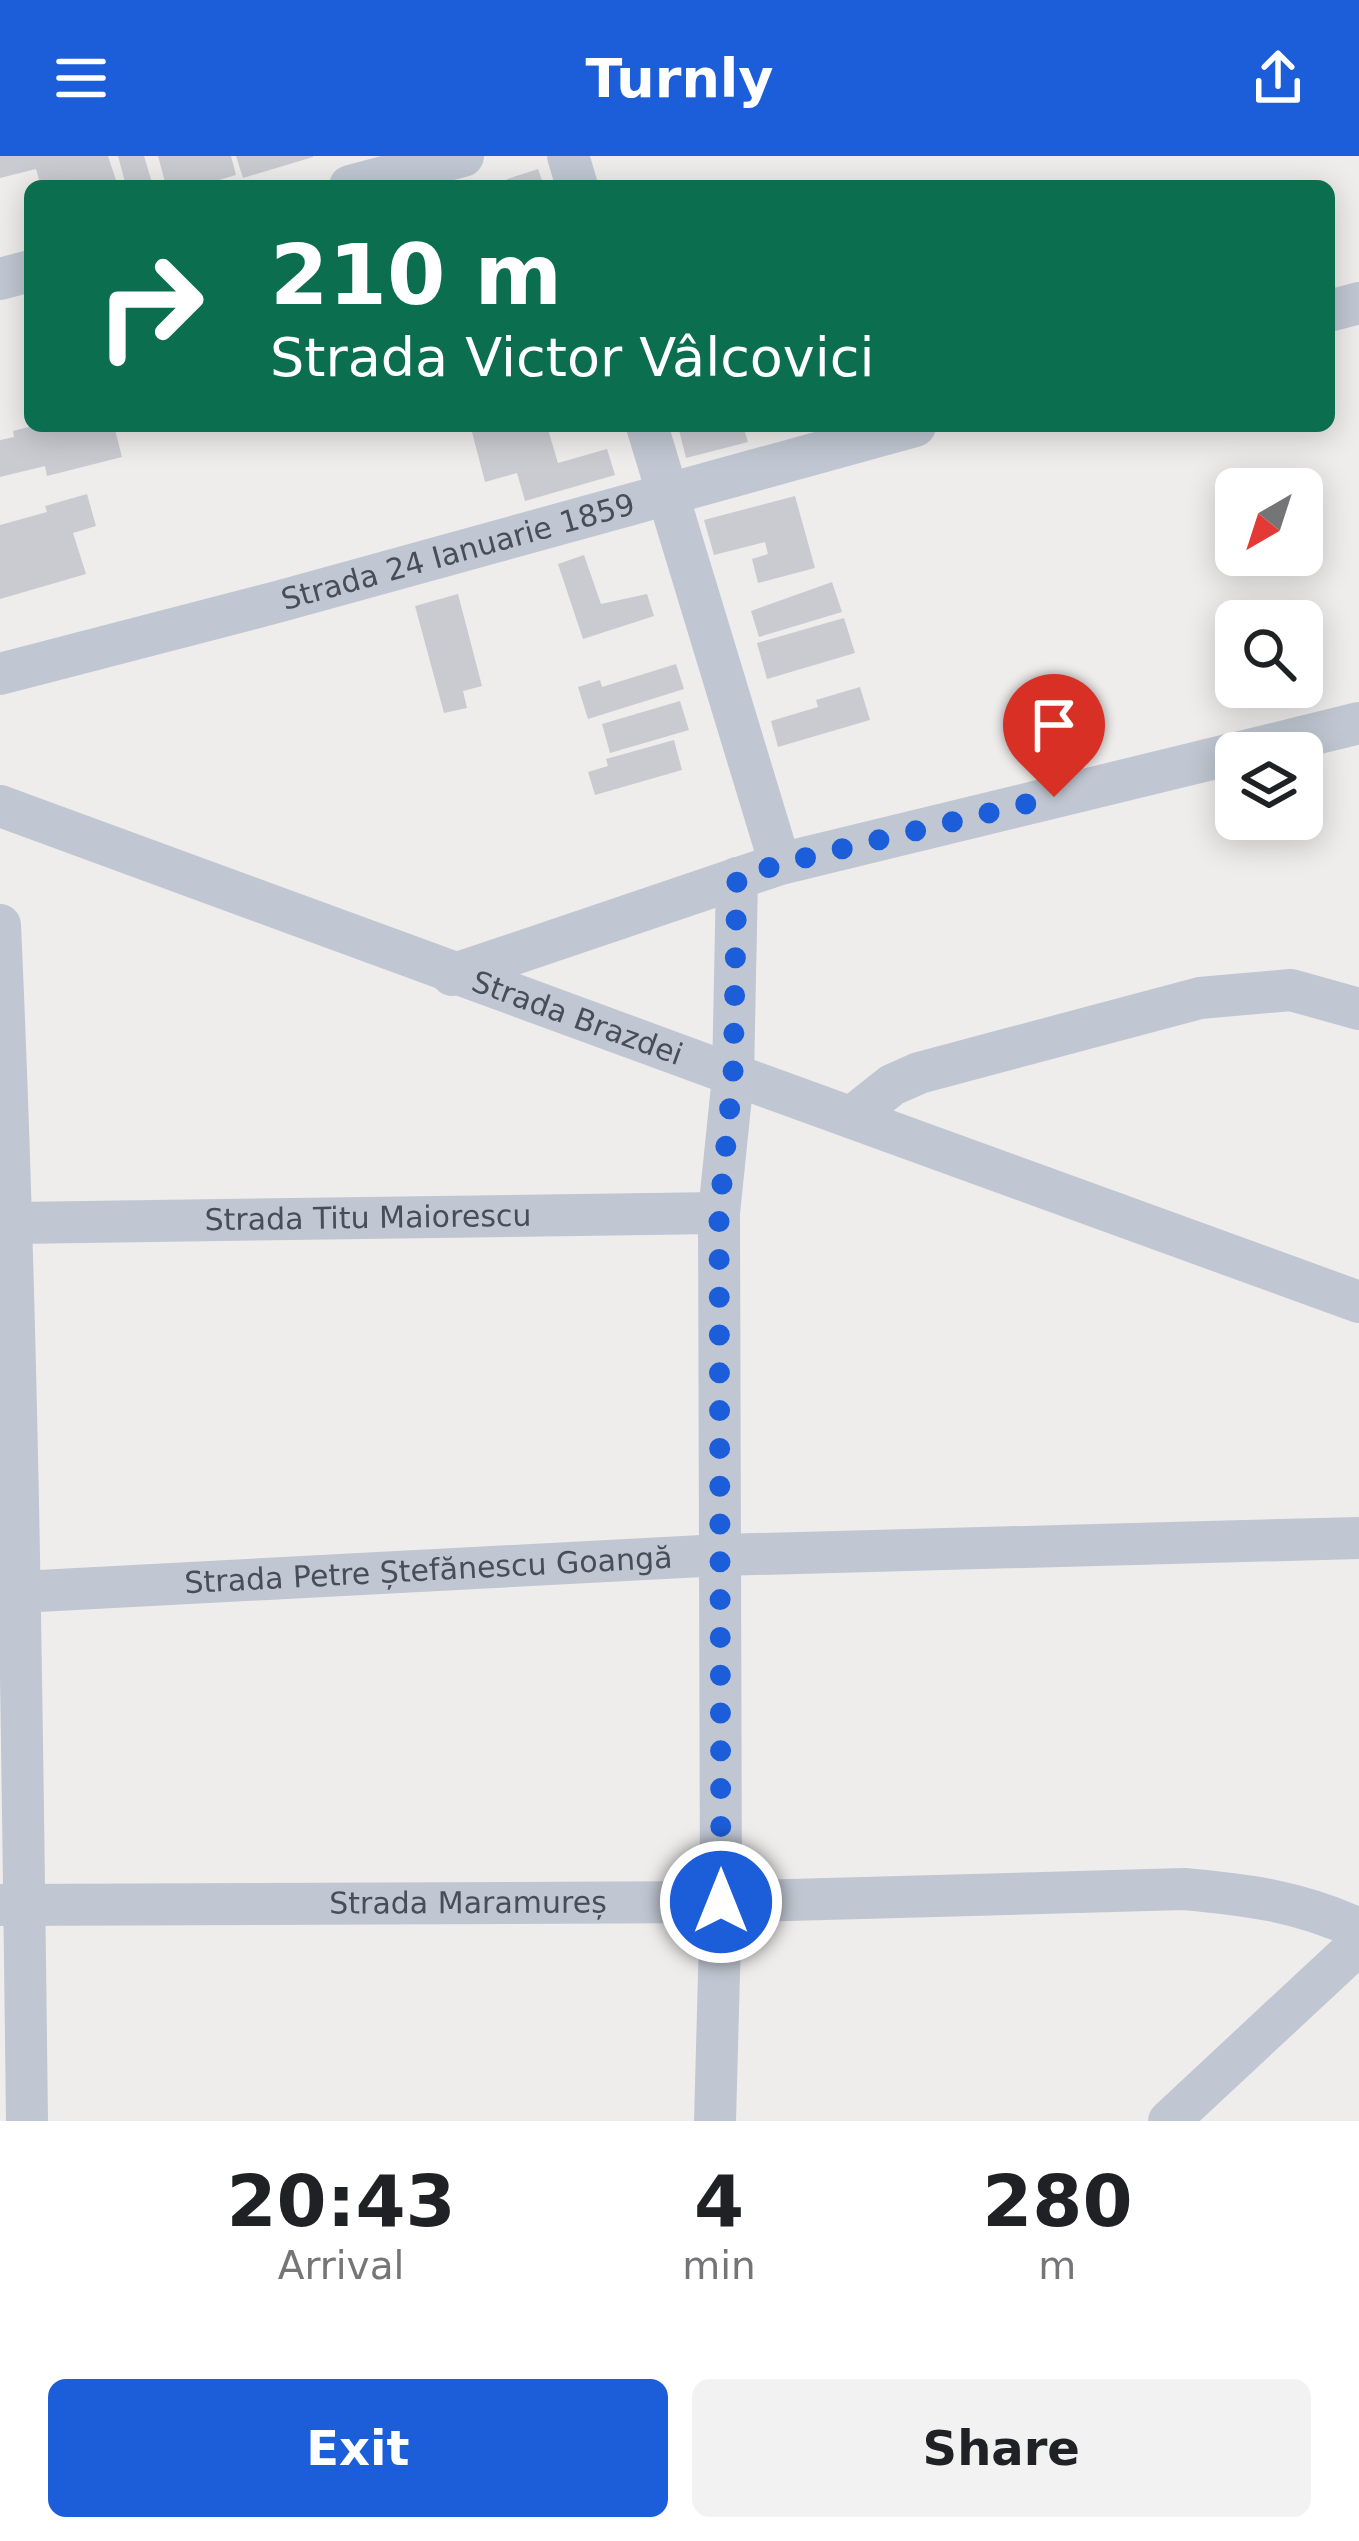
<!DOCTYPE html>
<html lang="en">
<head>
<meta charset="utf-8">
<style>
  :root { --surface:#fff; --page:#f2f2f2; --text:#202124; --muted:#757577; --accent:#1c5dd9 }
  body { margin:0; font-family:"DejaVu Sans",sans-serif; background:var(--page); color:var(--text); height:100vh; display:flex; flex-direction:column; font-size:45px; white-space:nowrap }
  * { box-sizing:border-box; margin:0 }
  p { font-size:39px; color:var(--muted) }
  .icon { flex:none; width:66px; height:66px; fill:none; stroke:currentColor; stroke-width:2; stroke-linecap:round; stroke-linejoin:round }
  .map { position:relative; height:1965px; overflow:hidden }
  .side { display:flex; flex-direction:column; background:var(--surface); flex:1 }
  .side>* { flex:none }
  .banner { position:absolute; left:24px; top:24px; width:1311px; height:252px; border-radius:18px; box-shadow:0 6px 30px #0003; background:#0b6e4f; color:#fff; overflow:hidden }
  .needle { width:78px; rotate:219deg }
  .fabs { position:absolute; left:1215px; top:312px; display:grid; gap:24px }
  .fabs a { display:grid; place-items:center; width:108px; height:108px; border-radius:18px; background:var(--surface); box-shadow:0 6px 30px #0003; font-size:60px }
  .pin { position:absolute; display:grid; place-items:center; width:102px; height:102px; color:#fff; margin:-123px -51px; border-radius:50% 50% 50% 0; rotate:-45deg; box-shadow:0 0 12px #0007 }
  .pin .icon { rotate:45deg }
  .me { position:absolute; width:132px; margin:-66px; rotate:0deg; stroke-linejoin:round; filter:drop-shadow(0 0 9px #0008) }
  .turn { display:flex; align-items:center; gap:42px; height:252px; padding:0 48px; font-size:54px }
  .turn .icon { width:156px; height:156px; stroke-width:2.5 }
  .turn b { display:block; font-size:84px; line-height:102px }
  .eta { display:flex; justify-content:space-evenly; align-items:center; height:204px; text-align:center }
  .eta b { font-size:72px; font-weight:800; line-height:84px }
  .button { display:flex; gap:24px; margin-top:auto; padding:24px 48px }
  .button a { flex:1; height:138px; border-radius:18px; background:var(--accent); color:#fff; font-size:48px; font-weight:800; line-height:138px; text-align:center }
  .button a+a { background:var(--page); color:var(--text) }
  header { display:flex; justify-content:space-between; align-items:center; height:156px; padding:0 48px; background:var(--accent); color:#fff; font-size:54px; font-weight:800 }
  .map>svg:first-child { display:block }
  .building { fill:#c9cbd1 }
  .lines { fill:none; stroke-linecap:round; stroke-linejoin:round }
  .minor { stroke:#c0c7d2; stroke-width:42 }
  .route { stroke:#1c5dd9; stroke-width:21; stroke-dasharray:0 37.8 }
  .labels { text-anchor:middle; stroke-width:9; stroke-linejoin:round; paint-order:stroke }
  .street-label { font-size:30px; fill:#454e59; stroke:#fff }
</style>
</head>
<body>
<header><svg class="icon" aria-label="menu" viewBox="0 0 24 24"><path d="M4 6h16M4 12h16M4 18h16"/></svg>Turnly<svg class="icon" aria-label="share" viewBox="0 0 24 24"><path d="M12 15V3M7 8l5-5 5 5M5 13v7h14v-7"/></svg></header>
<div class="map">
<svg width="1359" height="1965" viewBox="0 0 1359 1965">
  <rect width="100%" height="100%" fill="#efecec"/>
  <!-- building -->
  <path class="building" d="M 0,0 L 108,0 L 118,30 L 80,30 L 78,25 L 71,30 L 41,30 L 36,13 L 0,22 Z
    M 118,0 L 144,0 L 153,30 L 126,30 Z
    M 158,0 L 231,0 L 236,19 L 199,30 L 166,30 Z
    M 236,0 L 313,0 L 313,1 L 243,22 Z
    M 538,13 L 544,30 L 509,30 L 507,23 Z
    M 32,270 L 63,270 L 64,274 L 114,270 L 122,301 L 47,320 L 45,310 L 0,321 L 0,284 L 14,281 L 13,275 Z
    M 494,270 L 547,270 L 558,307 L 607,293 L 615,319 L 525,345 L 517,317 L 485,326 L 472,276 Z
    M 678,270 L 743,270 L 748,286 L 686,302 Z
    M 87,338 L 96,370 L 73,377 L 86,418 L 0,443 L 0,369 L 47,356 L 45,350 Z
    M 795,340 L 815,412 L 758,427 L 752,403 L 768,398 L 765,386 L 714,399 L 704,364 Z
    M 584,399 L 601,448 L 647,438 L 654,460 L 583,483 L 558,408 Z
    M 832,426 L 842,456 L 759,481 L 751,455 Z
    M 458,438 L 482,530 L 463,535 L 467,552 L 444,557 L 415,450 Z
    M 844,462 L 855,497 L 767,523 L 757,487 Z
    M 676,508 L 684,533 L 588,563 L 578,531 L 600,524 L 602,531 Z
    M 860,531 L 870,564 L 778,591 L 771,565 L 818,551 L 816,544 Z
    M 680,545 L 689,574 L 610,597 L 602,568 Z
    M 674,584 L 682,614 L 595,639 L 588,616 L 608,610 L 606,603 Z"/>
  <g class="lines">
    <!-- minor -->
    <g class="minor">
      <path d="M 568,0 L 577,30"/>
      <path d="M 350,30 L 463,0"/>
      <path d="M 0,123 L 30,115"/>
      <path d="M 1329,155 L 1359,147"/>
      <path d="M 647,270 L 780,708"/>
      <path id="s1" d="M 0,518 L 277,446 L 915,270"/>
      <path d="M 1237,597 L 1359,567"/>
      <path id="s2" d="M 0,650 C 452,819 906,980 1359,1146"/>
      <path d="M 0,769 C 18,1167 22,1566 27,1965"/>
      <path d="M 452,819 L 780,708 L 1236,597"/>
      <path d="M 853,960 L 892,929 L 919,917 L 1200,842 L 1291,834 L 1359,853"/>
      <path id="s3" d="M 14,1067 L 719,1057"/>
      <path id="s4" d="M 0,1437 L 721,1399 L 1359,1382"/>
      <path id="s5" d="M 0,1749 L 721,1746 L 1184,1733 C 1249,1739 1299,1745 1359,1773"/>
      <path d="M 715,1965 L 721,1746 L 719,1057 L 733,921 L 737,722"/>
      <path d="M 1169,1965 L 1359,1788"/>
    </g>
  </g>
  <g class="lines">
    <!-- route -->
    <path class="route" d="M 721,1746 L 719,1057 L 733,920 L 737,722 L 780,708 L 1054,641"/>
  </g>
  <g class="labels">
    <!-- street labels -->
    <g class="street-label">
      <text dy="10" stroke="none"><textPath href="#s1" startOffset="474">Strada 24 Ianuarie 1859</textPath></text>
      <text dy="10" stroke="none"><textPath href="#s2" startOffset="615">Strada Brazdei</textPath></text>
      <text dy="10" stroke="none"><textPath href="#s3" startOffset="354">Strada Titu Maiorescu</textPath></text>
      <text dy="10" stroke="none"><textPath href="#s4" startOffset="429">Strada Petre Ștefănescu Goangă</textPath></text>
      <text dy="10" stroke="none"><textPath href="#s5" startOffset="468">Strada Maramureș</textPath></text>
    </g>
  </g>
</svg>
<div class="fabs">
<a><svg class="needle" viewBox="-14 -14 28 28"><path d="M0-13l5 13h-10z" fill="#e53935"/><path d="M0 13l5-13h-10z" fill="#757577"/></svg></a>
<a><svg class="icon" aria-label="search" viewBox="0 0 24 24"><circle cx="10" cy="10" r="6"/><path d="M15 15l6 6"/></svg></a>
<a><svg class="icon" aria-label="layers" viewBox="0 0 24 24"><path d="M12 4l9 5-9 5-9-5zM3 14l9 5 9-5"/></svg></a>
</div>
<div class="pin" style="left:1054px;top:641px;background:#d93025"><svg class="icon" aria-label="arrive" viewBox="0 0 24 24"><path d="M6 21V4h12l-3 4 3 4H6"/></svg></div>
<svg class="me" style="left:721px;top:1746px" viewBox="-20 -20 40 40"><circle r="17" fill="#1c5dd9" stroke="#fff" stroke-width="3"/><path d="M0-11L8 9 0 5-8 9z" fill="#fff"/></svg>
<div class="banner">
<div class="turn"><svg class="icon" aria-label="right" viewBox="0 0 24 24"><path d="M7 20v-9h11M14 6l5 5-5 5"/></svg><div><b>210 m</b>Strada Victor Vâlcovici</div></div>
</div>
</div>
<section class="side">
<div class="eta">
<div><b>20:43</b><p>Arrival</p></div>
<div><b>4</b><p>min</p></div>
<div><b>280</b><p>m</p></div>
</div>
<div class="button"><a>Exit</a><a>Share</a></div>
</section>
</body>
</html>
